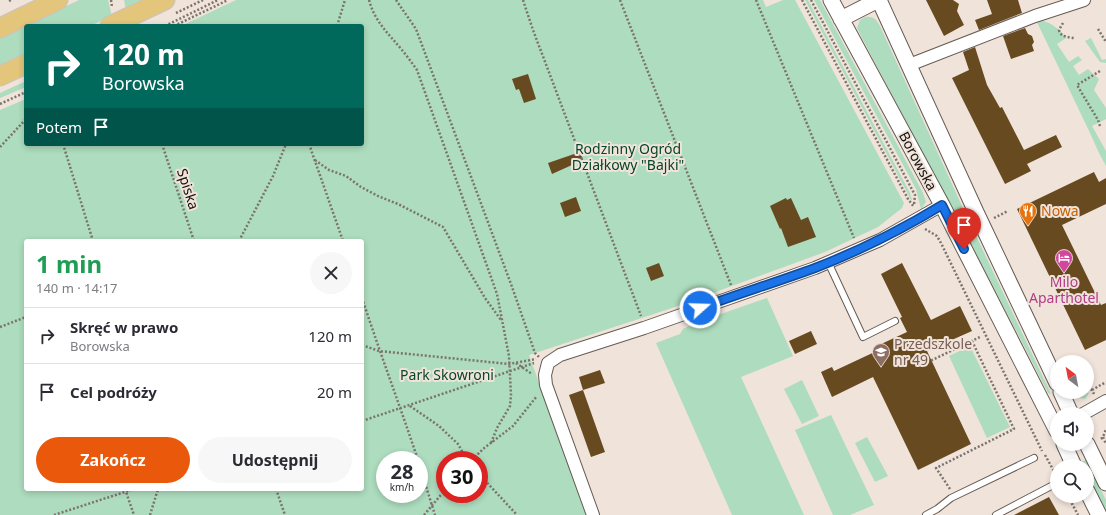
<!DOCTYPE html>
<html lang="pl">
<head>
<meta charset="utf-8">
<style>
  :root { --surface:#fff; --page:#f7f7f7; --text:#2b2b33; --muted:#7c7c81; --line:#e1e1e2; --accent:#ea580c }
  body { margin:0; font-family:"Noto Sans",sans-serif; background:var(--page); color:var(--text); height:100vh; display:flex; flex-direction:column; font-size:15px; white-space:nowrap }
  * { box-sizing:border-box; margin:0 }
  p { font-size:13px; color:var(--muted) }
  .icon { flex:none; width:22px; height:22px; fill:none; stroke:currentColor; stroke-width:2; stroke-linecap:round; stroke-linejoin:round }
  .map { position:relative; flex:1; overflow:hidden }
  .sheet { position:absolute; left:24px; top:239px; width:340px; height:252px; display:flex; flex-direction:column; background:var(--surface); border-radius:4px; box-shadow:0 2px 6px #0003 }
  .sheet>* { flex:none }
  .hud { position:absolute; left:24px; top:24px; width:340px; height:122px; border-radius:4px; box-shadow:0 2px 6px #0003; background:#00695c; color:#fff; overflow:hidden }
  .needle { width:26px; rotate:328deg }
  .fabs { position:absolute; left:1050px; top:355px; display:grid; gap:8px }
  .fabs a { display:grid; place-items:center; width:44px; height:44px; border-radius:50%; background:var(--surface); box-shadow:0 2px 6px #0003; font-size:20px }
  .speed { position:absolute; left:376px; top:451px; display:flex; gap:8px; font-size:20px; font-weight:700; text-align:center }
  .speed>* { display:grid; place-content:center; width:52px; height:52px; border-radius:50%; background:var(--surface); box-shadow:0 2px 6px #0003; line-height:1 }
  .speed small { font-size:10px; font-weight:400 }
  .speed .limit { border:6px solid #d22; background:#fff; color:#111 }
  .pin { position:absolute; display:grid; place-items:center; width:34px; height:34px; color:#fff; margin:-41px -17px; border-radius:50% 50% 50% 0; rotate:-45deg; box-shadow:0 0 4px #0007 }
  .pin .icon { rotate:45deg }
  .me { position:absolute; width:44px; margin:-22px; rotate:70deg; stroke-linejoin:round; filter:drop-shadow(0 0 3px #0008) }
  .turn { display:flex; align-items:center; gap:14px; height:84px; padding:0 12px; font-size:18px }
  .turn .icon { width:52px; height:52px; stroke-width:2.5 }
  .turn b { display:block; font-size:28px; line-height:34px }
  .then { display:flex; align-items:center; height:38px; padding:0 12px; background:#0003; gap:8px; font-size:15px }
  .round { display:grid; place-items:center; flex:none; width:42px; height:42px; border-radius:21px; background:var(--page) }
  .overview { display:flex; align-items:center; justify-content:space-between; height:68px; padding:0 12px }
  h1 { font-size:24px; font-weight:700; line-height:30px; color:#1e9e55 }
  .action { display:flex; gap:8px; margin-top:auto; padding:8px 12px }
  .action a { flex:1; height:46px; border-radius:24px; background:var(--accent); color:#fff; font-size:16px; font-weight:700; line-height:46px; text-align:center }
  .action a+a { background:var(--page); color:var(--text) }
  ul { padding:0; list-style:none }
  li { display:flex; align-items:center; gap:12px; height:56px; padding:0 12px; border-top:1px solid var(--line) }
  li div { flex:1 }
  li b { display:block; font-size:15px }
  li em { font-style:normal }
  .map>svg:first-child { display:block }
  .green { fill:#addcbe; fill-rule:evenodd }
  .building { fill:#674a20 }
  .lines { fill:none; stroke-linecap:round; stroke-linejoin:round }
  .service-casing { stroke:#665b54; stroke-width:8 }
  .minor-casing { stroke:#665b54; stroke-width:14 }
  .tertiary-casing { stroke:#665b54; stroke-width:17 }
  .primary-casing { stroke:#c6c5c5; stroke-width:21 }
  .path { stroke:#7b736d; stroke-width:2.5; stroke-dasharray:2 2; stroke-linecap:butt }
  .service { stroke:#fff; stroke-width:6 }
  .minor { stroke:#fff; stroke-width:12 }
  .tertiary { stroke:#fff; stroke-width:15 }
  .primary { stroke:#e3c57b; stroke-width:19 }
  .route-casing { stroke:#114b97; stroke-width:10 }
  .route { stroke:#1a73e8; stroke-width:7 }
  .labels { text-anchor:middle; stroke-width:4; stroke-linejoin:round; paint-order:stroke }
  .park-label { font-size:14px; fill:#054629; stroke:#f0e3da }
  .street-label { font-size:14px; fill:#130f0c; stroke:#f0e3da }
  .food-label { font-size:14px; fill:#c56008; stroke:#f0e3da; text-anchor:start }
  .hotel-label { font-size:14px; fill:#b23c85; stroke:#f0e3da }
  .education-label { font-size:14px; fill:#785e54; stroke:#f0e3da; text-anchor:start }
</style>
</head>
<body>
<div class="map">
<svg width="1106" height="515" viewBox="0 0 1106 515">
  <rect width="100%" height="100%" fill="#f0e3da"/>
  <!-- green -->
  <path class="green" d="M 79,0 L 108,0 L 112,16 L 90,26 L 26,26 L 26,56 L 0,68 L 0,38 Z
    M 124,0 L 146,0 L 126,9 Z
    M 236,0 L 763,0 L 766,7 L 783,0 L 795,0 L 904,203 L 902,208 L 878,227 L 825,252 L 669,309 L 529,355 L 587,515 L 0,515 L 0,110 L 26,99 L 26,144 L 362,144 L 362,26 L 181,26 ZM 26,241 L 362,241 L 362,489 L 26,489 ZM 385,460 L 419,460 L 419,494 L 385,494 ZM 445,460 L 479,460 L 479,494 L 445,494 Z
    M 805,0 L 808,0 L 820,23 L 910,193 L 912,200 L 911,200 Z
    M 814,0 L 820,0 L 923,193 L 926,202 L 921,209 L 916,189 Z
    M 865,17 C 873,16 876,19 880,26 L 962,206 L 1051,394 L 1048,393 L 1008,315 L 862,38 L 857,28 L 860,20 Z
    M 1036,20 C 1048,20 1059,28 1066,38 L 1057,44 L 1069,62 L 1078,56 L 1082,60 L 1073,66 L 1079,75 L 1088,69 L 1099,79 L 1094,90 L 1106,108 L 1106,119 L 1092,126 L 1106,151 L 1106,166 L 1099,153 L 1090,133 Z
    M 1091,38 L 1102,60 L 1106,59 L 1106,63 L 1100,62 L 1085,41 Z
    M 26,81 L 26,87 L 0,98 L 0,93 Z
    M 767,298 L 793,356 L 741,377 L 804,515 L 732,515 L 656,343 L 680,334 L 683,329 L 695,323 Z
    M 970,346 L 1010,427 L 987,438 L 949,356 Z
    M 802,380 L 819,416 L 802,424 L 784,389 Z
    M 1072,392 L 1087,392 L 1089,393 L 1085,399 L 1081,398 Z
    M 831,415 L 874,505 L 850,515 L 833,515 L 795,430 Z
    M 867,437 L 888,476 L 875,482 L 855,443 Z
    M 1086,460 L 1106,500 L 1106,512 L 1087,474 L 1087,466 L 1083,466 L 1081,462 Z"/>
  <!-- building -->
  <path class="building" d="M 926,0 L 953,0 L 959,4 L 957,11 L 964,25 L 944,36 Z
    M 987,0 L 1018,0 L 1022,13 L 979,30 L 975,20 L 992,14 Z
    M 1025,28 L 1028,34 L 1032,36 L 1034,42 L 1032,45 L 1034,51 L 1011,59 L 1003,36 Z
    M 975,47 L 987,85 L 1000,108 L 1002,107 L 1024,150 L 1056,135 L 1062,147 L 1027,164 L 1031,171 L 1005,184 L 952,78 L 969,70 L 963,52 Z
    M 528,74 L 536,99 L 524,103 L 519,89 L 516,90 L 512,79 Z
    M 580,152 L 583,160 L 552,174 L 548,163 Z
    M 1094,172 L 1099,182 L 1106,178 L 1106,204 L 1062,225 L 1101,305 L 1106,303 L 1106,340 L 1085,350 L 1017,209 Z
    M 576,197 L 581,211 L 565,217 L 560,203 Z
    M 786,198 L 787,200 L 791,198 L 801,220 L 808,217 L 816,237 L 788,247 L 781,228 L 780,229 L 770,206 Z
    M 659,263 L 664,276 L 651,281 L 646,268 Z
    M 902,263 L 931,320 L 960,306 L 972,331 L 927,351 L 971,444 L 918,470 L 873,377 L 832,397 L 821,372 L 832,367 L 834,371 L 881,349 L 879,345 L 907,332 L 900,318 L 902,317 L 881,274 Z
    M 811,331 L 817,344 L 795,354 L 789,341 Z
    M 600,370 L 605,383 L 583,390 L 579,377 Z
    M 583,390 L 605,452 L 591,457 L 569,395 Z
    M 1049,497 L 1059,515 L 1014,515 Z"/>
  <g class="lines">
    <!-- service casing -->
    <g class="service-casing">
      <path id="service" d="M 828,262 L 863,337 L 895,321
        M 926,515 L 937,509 L 951,498 L 1034,458
        M 996,515 L 1057,483"/>
    </g>
    <!-- minor casing -->
    <g class="minor-casing">
      <path id="minor" d="M 909,65 L 1035,16 L 1084,0
        M 1083,414 L 1106,401
        M 593,515 L 546,385 L 545,375 L 548,363 L 560,355 L 644,328 L 815,268 L 880,240 L 942,205"/>
    </g>
    <!-- tertiary casing -->
    <g class="tertiary-casing">
      <path id="tertiary" d="M 831,0 L 942,205 L 1057,431
        M 879,0 L 976,212 L 1057,383
        M 841,19 L 878,0
        M 1061,392 L 1071,414
        M 1064,444 L 1074,466
        M 1087,444 L 1106,483
        M 1087,491 L 1099,515"/>
    </g>
    <!-- primary casing -->
    <g class="primary-casing">
      <path id="primary" d="M 110,26 L 165,0
        M 0,28 L 58,0
        M 0,76 L 26,64"/>
    </g>
    <!-- path -->
    <path class="path" d="M 111,0 L 112,7
      M 369,0 C 375,22 388,33 402,50 C 407,56 412,63 417,70 L 497,294 L 509,356 L 511,395 L 510,406 L 497,428 L 491,443
      M 396,0 L 416,29 L 511,284 L 535,353 L 539,357
      M 523,0 L 533,30 L 641,316
      M 620,0 L 731,285
      M 756,0 L 854,238
      M 802,0 L 908,199 L 914,207
      M 811,0 L 915,195 L 914,205
      M 9,1 L 11,0
      M 176,13 L 203,0
      M 1063,23 L 1059,30 C 1060,37 1068,37 1074,38
      M 165,26 L 218,0
      M 174,26 L 228,0
      M 337,26 L 345,0
      M 1098,29 L 1106,42
      M 0,104 L 26,92
      M 1100,126 L 1098,120 L 1077,85 L 1100,71
      M 63,144 L 93,241
      M 162,144 L 194,241
      M 309,144 L 343,241
      M 0,147 L 26,119
      M 315,160 L 329,170 L 346,176 L 361,187 L 378,196 L 398,204 L 443,227 L 485,298 L 501,320
      M 994,218 L 1008,211
      M 925,229 L 937,236 L 941,243 L 1042,451
      M 239,241 L 273,176 L 286,144
      M 362,298 C 380,353 400,406 418,460
      M 0,327 L 26,317
      M 362,345 L 379,351 L 509,364 L 536,359
      M 920,359 L 928,362 L 980,337
      M 516,363 L 532,374
      M 1087,388 L 1092,390 L 1094,394
      M 1092,390 L 1106,382
      M 410,406 L 439,426 L 458,444 L 467,460
      M 362,421 L 534,363
      M 1103,437 L 1106,444
      M 1101,439 L 1103,437 L 1106,429
      M 1045,455 L 1055,473
      M 472,460 L 483,449 L 513,426 L 537,396
      M 419,464 L 435,515
      M 479,474 L 517,515
      M 125,489 L 134,515
      M 276,489 L 285,515
      M 950,489 L 936,468 L 1014,429 L 972,341
      M 1068,496 L 1078,515
      M 54,515 L 134,489
      M 150,515 L 158,489
      M 424,515 L 445,490"/>
    <!-- service -->
    <use href="#service" class="service"/>
    <!-- minor -->
    <use href="#minor" class="minor"/>
    <!-- tertiary -->
    <use href="#tertiary" class="tertiary"/>
    <!-- primary -->
    <use href="#primary" class="primary"/>
  </g>
  <g class="lines">
    <!-- route casing -->
    <g class="route-casing">
      <path id="route" d="M 700,308 C 738,294 777,282 815,268 C 859,251 901,230 942,205 L 964,249"/>
    </g>
    <!-- route -->
    <use href="#route" class="route"/>
  </g>
  <!-- icons -->
  <defs>
    <g id="restaurant-pin" transform="scale(0.9)"><path d="M0 17L-7.5 6A9.5 9.5 0 1 1 7.5 6Z" fill="#e8710a" stroke="#f0e3da"/><path d="M-5-6h1v4h1v-4h1v4h1v-4h1v5L-1.5 .5V6h-2V.5L-5-1ZM5-6V6H3V1.5H1.5Q1.5-4 5-6Z" fill="#fff"/></g>
    <g id="hotel-pin" transform="scale(0.9)"><path d="M0 17L-7.5 6A9.5 9.5 0 1 1 7.5 6Z" fill="#d1479c" stroke="#f0e3da"/><path d="M-6-4.5h1.5V1H6V5H4.5V3h-9V5H-6ZM-4 0a1.8 1.8 0 1 1 3.6 0ZM.5 0V-2.5h3Q6-2.5 6 0Z" fill="#fff"/></g>
    <g id="school-pin" transform="scale(0.9)"><path d="M0 17L-7.5 6A9.5 9.5 0 1 1 7.5 6Z" fill="#8d6e63" stroke="#f0e3da"/><path d="M0-5L7-2L0 1L-7-2ZM-4 1L0 2.5L4 1V4Q0 6-4 4Z" fill="#fff"/></g>
  </defs>
  <g fill-rule="evenodd">
    <use href="#restaurant-pin" x="1028" y="211"/>
    <use href="#hotel-pin" x="1064" y="258"/>
    <use href="#school-pin" x="881" y="352"/>
  </g>
  <g class="labels">
    <!-- park labels -->
    <g class="park-label">
      <text x="628" y="154">Rodzinny Ogród<tspan x="628" dy="16">Działkowy "Bajki"</tspan></text>
      <text x="447" y="380">Park Skowroni</text>
    </g>
    <!-- street labels -->
    <g class="street-label">
      <text transform="translate(918 161) rotate(62)" y="5">Borowska</text>
      <text transform="translate(188 189) rotate(72)" y="5">Spiska</text>
    </g>
    <!-- food labels -->
    <g class="food-label">
      <text x="1041" y="216">Nowa</text>
    </g>
    <!-- hotel labels -->
    <g class="hotel-label">
      <text x="1064" y="287">Milo<tspan x="1064" dy="16">Aparthotel</tspan></text>
    </g>
    <!-- education labels -->
    <g class="education-label">
      <text x="894" y="349">Przedszkole<tspan x="894" dy="16">nr 49</tspan></text>
    </g>
  </g>
</svg>
<div class="fabs">
<a><svg class="needle" viewBox="-14 -14 28 28"><path d="M0-13l5 13h-10z" fill="#e53935"/><path d="M0 13l5-13h-10z" fill="#7c7c81"/></svg></a>
<a><svg class="icon" aria-label="sound" viewBox="0 0 24 24"><path d="M4 9h4l5-4v14l-5-4H4zM17 9q2 3 0 6"/></svg></a>
<a><svg class="icon" aria-label="search" viewBox="0 0 24 24"><circle cx="10" cy="10" r="6"/><path d="M15 15l6 6"/></svg></a>
</div>
<div class="speed"><div>28<small>km/h</small></div><div class="limit">30</div></div>
<div class="pin" style="left:964px;top:249px;background:#d93025"><svg class="icon" aria-label="arrive" viewBox="0 0 24 24"><path d="M6 21V4h12l-3 4 3 4H6"/></svg></div>
<svg class="me" style="left:700px;top:308px" viewBox="-20 -20 40 40"><circle r="17" fill="#1a73e8" stroke="#fff" stroke-width="3"/><path d="M0-11L8 9 0 5-8 9z" fill="#fff"/></svg>
<div class="hud">
<div class="turn"><svg class="icon" aria-label="right" viewBox="0 0 24 24"><path d="M7 20v-9h11M14 6l5 5-5 5"/></svg><div><b>120 m</b>Borowska</div></div>
<div class="then">Potem<svg class="icon" aria-label="arrive" viewBox="0 0 24 24"><path d="M6 21V4h12l-3 4 3 4H6"/></svg></div>
</div>
<section class="sheet">
<div class="overview"><div><h1>1 min</h1><p>140 m · 14:17</p></div><a class="round"><svg class="icon" aria-label="close" viewBox="0 0 24 24"><path d="M6 6l12 12M18 6L6 18"/></svg></a></div>
<ul>
<li><svg class="icon" aria-label="right" viewBox="0 0 24 24"><path d="M7 20v-9h11M14 6l5 5-5 5"/></svg><div><b>Skręć w prawo</b><p>Borowska</p></div><em>120 m</em></li>
<li><svg class="icon" aria-label="arrive" viewBox="0 0 24 24"><path d="M6 21V4h12l-3 4 3 4H6"/></svg><div><b>Cel podróży</b></div><em>20 m</em></li>
</ul>
<div class="action"><a>Zakończ</a><a>Udostępnij</a></div>
</section>
</div>
</body>
</html>
